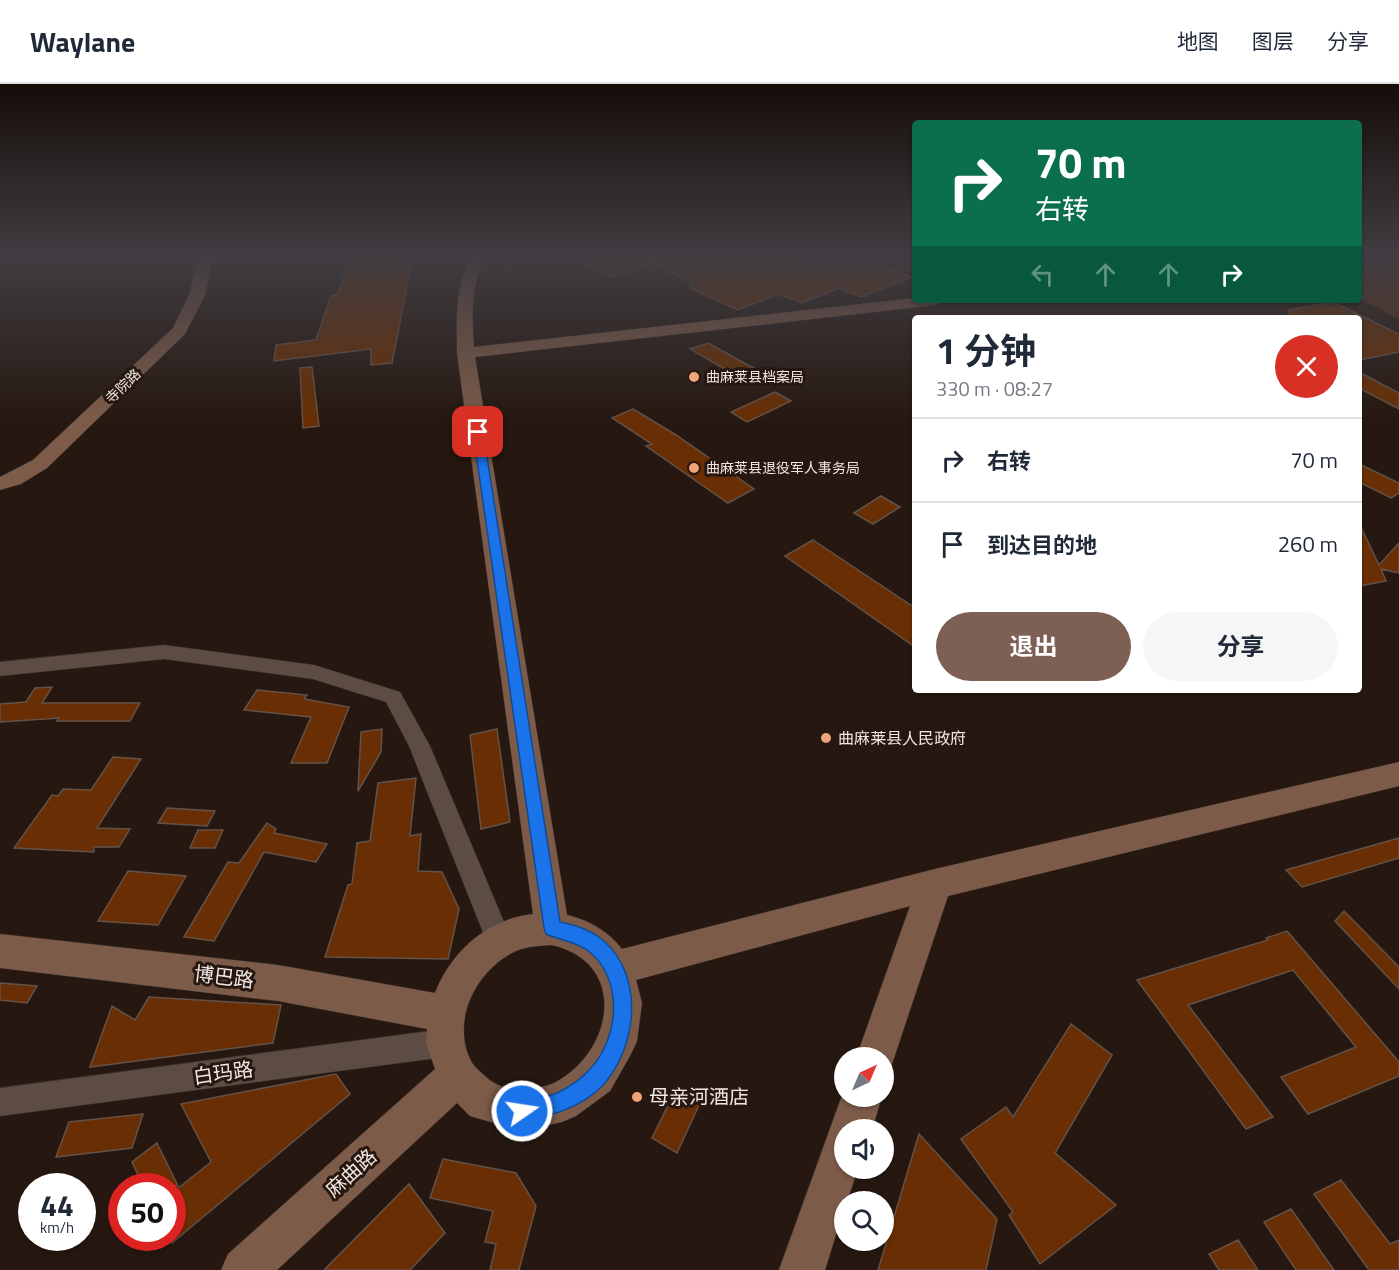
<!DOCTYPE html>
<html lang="zh">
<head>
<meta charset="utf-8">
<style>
  :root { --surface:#fff; --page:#f6f6f7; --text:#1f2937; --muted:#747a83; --line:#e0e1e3; --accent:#7d5f54 }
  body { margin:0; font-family:"Titillium Web","Noto Sans SC",sans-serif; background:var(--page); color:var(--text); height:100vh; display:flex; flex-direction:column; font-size:22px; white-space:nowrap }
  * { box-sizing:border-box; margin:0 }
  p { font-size:20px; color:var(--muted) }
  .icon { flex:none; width:33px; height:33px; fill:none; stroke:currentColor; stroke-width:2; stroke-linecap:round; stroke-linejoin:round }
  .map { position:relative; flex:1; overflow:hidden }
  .details { position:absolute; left:912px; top:231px; width:450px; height:378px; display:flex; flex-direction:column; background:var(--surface); border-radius:6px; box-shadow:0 2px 4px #0004 }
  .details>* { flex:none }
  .banner { position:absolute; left:912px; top:36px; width:450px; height:183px; border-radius:6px; box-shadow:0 2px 4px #0004; background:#0b6e4f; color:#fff; overflow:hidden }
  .needle { width:39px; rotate:44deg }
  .buttons { position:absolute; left:834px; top:963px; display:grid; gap:12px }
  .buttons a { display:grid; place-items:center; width:60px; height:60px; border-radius:50%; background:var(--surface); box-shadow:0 2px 4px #0004; font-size:30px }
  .speed { position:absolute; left:18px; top:1089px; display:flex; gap:12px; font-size:30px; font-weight:700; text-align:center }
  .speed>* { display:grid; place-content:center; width:78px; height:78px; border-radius:50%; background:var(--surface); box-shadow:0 2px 4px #0004; line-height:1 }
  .speed small { font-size:15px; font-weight:400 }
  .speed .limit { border:9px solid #d22; background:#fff; color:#111 }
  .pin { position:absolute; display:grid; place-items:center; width:51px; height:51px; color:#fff; margin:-26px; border-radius:12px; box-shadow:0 3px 9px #0006 }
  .me { position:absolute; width:66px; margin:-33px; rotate:77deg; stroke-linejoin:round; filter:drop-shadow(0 0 4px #0008) }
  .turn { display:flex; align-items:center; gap:21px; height:126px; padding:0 24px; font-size:27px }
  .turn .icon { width:78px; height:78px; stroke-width:2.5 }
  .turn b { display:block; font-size:42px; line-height:51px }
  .lanes { display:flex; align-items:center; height:57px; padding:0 24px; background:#0003; justify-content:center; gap:30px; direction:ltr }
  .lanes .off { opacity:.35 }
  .round { display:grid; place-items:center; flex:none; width:63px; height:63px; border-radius:32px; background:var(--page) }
  .head { display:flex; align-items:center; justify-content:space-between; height:102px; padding:0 24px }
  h1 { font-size:36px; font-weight:700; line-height:45px }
  .action { display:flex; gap:12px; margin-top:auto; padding:12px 24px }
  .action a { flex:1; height:69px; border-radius:36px; background:var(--accent); color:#fff; font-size:24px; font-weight:700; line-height:69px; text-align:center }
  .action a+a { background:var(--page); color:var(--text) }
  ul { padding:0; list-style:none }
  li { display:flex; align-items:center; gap:18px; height:84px; padding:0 24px; border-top:2px solid var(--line) }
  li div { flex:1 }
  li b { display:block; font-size:22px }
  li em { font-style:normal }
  header { display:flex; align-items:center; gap:36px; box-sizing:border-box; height:84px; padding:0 30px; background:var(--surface); border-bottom:2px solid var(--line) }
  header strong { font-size:28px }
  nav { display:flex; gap:33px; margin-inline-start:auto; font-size:21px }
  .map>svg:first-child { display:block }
  .green { fill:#5f2f11 }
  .building { fill:#692e03; stroke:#635249; stroke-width:1.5 }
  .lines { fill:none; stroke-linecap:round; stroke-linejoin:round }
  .street-casing { stroke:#3c312e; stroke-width:1 }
  .secondary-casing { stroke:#3c312e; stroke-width:1 }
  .street { fill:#5d4c43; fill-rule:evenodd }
  .secondary { fill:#7d5b49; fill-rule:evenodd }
  .route { fill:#1a73e8; stroke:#114b97; stroke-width:1.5 }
  .poi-dot { fill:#f0a278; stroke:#261810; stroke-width:2 }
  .labels { text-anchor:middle; stroke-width:6; stroke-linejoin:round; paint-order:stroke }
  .far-poi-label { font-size:14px; fill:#f1e6e1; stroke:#261810; text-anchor:start }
  .far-street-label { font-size:14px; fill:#f1e6e1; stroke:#261810 }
  .poi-label { font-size:16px; fill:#f1e6e1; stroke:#261810; text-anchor:start }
  .near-street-label { font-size:20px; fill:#f1e6e1; stroke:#261810 }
  .near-poi-label { font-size:20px; fill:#f1e6e1; stroke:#261810; text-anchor:start }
</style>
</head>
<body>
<header>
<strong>Waylane</strong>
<nav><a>地图</a><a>图层</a><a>分享</a></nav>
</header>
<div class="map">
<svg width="1399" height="1186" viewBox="0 0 1399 1186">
  <rect width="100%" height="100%" fill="#261810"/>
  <!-- green -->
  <path class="green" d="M 1399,179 L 1399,235 L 1359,214 L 1359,183 Z"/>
  <!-- building -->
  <path class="building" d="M 352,172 L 413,172 L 392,279 L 371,281 L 371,265 L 274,277 L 276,261 L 316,256 L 331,212 L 337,211 Z
    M 570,172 L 795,172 L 837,190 L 872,177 L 912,193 L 861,213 L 839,204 L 802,219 L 778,210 L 738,226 L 690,204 L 693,203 L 690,201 L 694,200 L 652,179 L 612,193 Z
    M 1333,218 L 1399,250 L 1399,268 L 1359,276 L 1359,234 L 1289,234 L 1289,226 Z
    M 708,259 L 746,280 L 762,288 L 744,296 L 690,265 Z
    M 312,283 L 319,342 L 303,344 L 300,284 Z
    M 1359,288 L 1399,309 L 1399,325 L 1359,304 Z
    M 775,308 L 791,317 L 747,338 L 731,328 Z
    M 633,325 L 676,351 L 754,405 L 728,419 L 646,362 L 652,360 L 612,334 Z
    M 1359,380 L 1399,399 L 1399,409 L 1391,414 L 1359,398 Z
    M 881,412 L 900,423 L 873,440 L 854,429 Z
    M 1359,439 L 1379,481 L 1399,459 L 1399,489 L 1381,485 L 1386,497 L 1359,502 Z
    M 813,456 L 915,524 L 915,563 L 785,472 Z
    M 52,603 L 42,619 L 140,619 L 130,637 L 57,637 L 59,634 L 0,638 L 0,620 L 26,618 L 35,604 Z
    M 257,606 L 307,611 L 304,615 L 349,623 L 327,679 L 291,679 L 311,633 L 244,626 Z
    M 382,645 L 381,668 L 358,707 L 361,648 Z
    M 497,645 L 510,738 L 481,745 L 470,651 Z
    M 113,673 L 141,675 L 97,744 L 130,745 L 119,763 L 94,763 L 94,768 L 14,764 L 52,711 L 58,712 L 63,705 L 91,706 Z
    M 416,694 L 410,752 L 421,750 L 418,787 L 442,788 L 459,825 L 448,875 L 325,873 L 348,801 L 352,800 L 357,759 L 370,757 L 378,699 Z
    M 167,724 L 215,727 L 207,742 L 158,739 Z
    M 267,739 L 276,745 L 274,749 L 327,760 L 316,778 L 264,768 L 214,857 L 184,853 L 228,778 L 239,779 Z
    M 198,746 L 223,746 L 215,764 L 190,764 Z
    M 1399,754 L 1399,774 L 1302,803 L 1286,786 Z
    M 128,787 L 186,792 L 158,841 L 98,837 Z
    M 1344,827 L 1399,883 L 1399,905 L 1335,837 Z
    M 1287,847 L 1399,978 L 1399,992 L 1308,1030 L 1281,993 L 1356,963 L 1293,886 L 1188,921 L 1273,1033 L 1246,1045 L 1137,896 L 1268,856 L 1266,854 Z
    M 0,899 L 37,902 L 27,919 L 0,916 Z
    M 149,913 L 281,921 L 273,959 L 90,983 L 112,922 L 135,936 Z
    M 1071,940 L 1112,971 L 1055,1069 L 1116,1121 L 1040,1180 L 1009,1131 L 1013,1128 L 961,1055 L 1006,1023 L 1013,1033 Z
    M 336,990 L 350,1010 L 172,1159 L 172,1109 L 211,1078 L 181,1020 Z
    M 677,1003 L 701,1017 L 677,1069 L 652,1054 Z
    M 143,1030 L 132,1064 L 56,1073 L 69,1038 Z
    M 919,1050 L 997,1135 L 986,1186 L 878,1186 Z
    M 157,1059 L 178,1102 L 143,1102 L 132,1078 Z
    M 443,1075 L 516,1089 L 536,1122 L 519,1186 L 490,1186 L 496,1160 L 485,1158 L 493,1127 L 430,1114 Z
    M 1341,1096 L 1390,1160 L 1399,1156 L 1399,1186 L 1369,1186 L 1314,1110 Z
    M 409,1100 L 445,1149 L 410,1186 L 324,1186 Z
    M 1291,1125 L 1334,1186 L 1296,1186 L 1264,1138 Z
    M 1238,1156 L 1258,1186 L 1219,1186 L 1209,1170 Z"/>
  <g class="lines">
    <!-- street casing -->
    <g class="street-casing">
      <path id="street" d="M 164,561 L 314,581 L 400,608 L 430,662 L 512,857 L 508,866 L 499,869 L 490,866 L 409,662 L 386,618 L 313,595 L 164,575 L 0,592 L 0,578 Z
        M 445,945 L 455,949 L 459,959 L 455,969 L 445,973 L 0,1032 L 0,1004 Z"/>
    </g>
    <!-- secondary casing -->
    <g class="secondary-casing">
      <path id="secondary" d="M 199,172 L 213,172 L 205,211 L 185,250 L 47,384 L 21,400 L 0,406 L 0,393 L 33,376 L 173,244 L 189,211 Z
        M 472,172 L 486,172 C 470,201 472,231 474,263 L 915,214 L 915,216 L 944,216 L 936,221 L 475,273 L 567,831 C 589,836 608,847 622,865 L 935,785 L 1399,678 L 1399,702 L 948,812 L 894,974 L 889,988 L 884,990 L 884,974 L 856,974 L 910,822 L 636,896 L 642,919 L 637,957 L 631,970 L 610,1007 L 576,1032 L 562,1038 L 522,1047 L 470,1032 L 457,1019 L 277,1186 L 221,1186 L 228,1170 L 435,985 L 426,959 L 427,945 L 278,917 L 0,884 L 0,850 L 278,881 L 435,909 C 451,868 487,835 533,830 L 457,269 C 457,235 454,202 472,172 ZM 552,861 C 629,879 614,968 554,999 C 548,1002 539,1003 532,1005 C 516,1008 498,1004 486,993 C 481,988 474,983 471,977 C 451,937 475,889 512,869 C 524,862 539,862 552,861 Z
        M 1359,172 L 1369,172 L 1367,175 L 1359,176 Z
        M 844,1006 L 844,1012 L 882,1012 L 872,1046 L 844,1046 L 844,1084 L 858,1084 L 847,1118 L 844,1118 L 844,1125 L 825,1186 L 779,1186 Z"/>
    </g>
    <!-- street -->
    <use href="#street" class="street"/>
    <!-- secondary -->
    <use href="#secondary" class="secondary"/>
  </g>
  <!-- sky -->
  <linearGradient id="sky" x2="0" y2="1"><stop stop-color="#150d09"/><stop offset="0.51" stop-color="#413d42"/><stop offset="1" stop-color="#413d42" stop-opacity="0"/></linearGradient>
  <rect width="1399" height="338" fill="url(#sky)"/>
  <!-- route -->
  <path class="route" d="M 478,345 L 483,348 L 560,838 C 576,841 593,847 605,858 C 644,894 637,962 604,1000 C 582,1024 552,1031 522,1038 L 515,1035 L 512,1027 L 515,1020 C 529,1014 546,1015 559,1008 C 569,1003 582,994 589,986 C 618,957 624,899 592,870 C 579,858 562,857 546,850 L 544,844 L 473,348 Z"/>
  <!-- markers -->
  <g class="poi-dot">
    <circle cx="694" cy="293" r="6"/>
    <circle cx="694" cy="384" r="6"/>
    <circle cx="826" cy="654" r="6"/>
    <circle cx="637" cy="1013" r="6"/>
  </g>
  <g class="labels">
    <!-- far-poi labels -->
    <g class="far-poi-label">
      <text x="706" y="298">曲麻莱县档案局</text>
      <text x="706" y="389">曲麻莱县退役军人事务局</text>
    </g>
    <!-- far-street labels -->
    <g class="far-street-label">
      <text transform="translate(123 302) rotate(-44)" y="5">寺院路</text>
    </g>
    <!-- poi labels -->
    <g class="poi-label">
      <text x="838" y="660">曲麻莱县人民政府</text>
    </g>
    <!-- near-street labels -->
    <g class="near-street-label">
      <text transform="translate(224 893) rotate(7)" y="7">博巴路</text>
      <text transform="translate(223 989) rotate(-8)" y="7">白玛路</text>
      <text transform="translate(351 1089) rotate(-42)" y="7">麻曲路</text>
    </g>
    <!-- near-poi labels -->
    <g class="near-poi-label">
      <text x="649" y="1020">母亲河酒店</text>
    </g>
  </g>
</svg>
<div class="buttons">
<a><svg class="needle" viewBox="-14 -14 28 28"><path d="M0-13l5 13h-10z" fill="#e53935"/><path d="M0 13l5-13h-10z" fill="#747a83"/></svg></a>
<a><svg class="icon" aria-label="sound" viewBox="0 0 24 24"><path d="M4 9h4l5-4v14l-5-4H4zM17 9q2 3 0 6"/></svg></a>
<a><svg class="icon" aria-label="search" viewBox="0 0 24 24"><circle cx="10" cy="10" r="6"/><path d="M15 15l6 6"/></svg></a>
</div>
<div class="speed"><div>44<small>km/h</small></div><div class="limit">50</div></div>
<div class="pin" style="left:478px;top:348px;background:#d93025"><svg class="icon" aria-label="arrive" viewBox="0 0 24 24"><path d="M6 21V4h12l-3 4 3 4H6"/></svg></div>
<svg class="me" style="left:522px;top:1027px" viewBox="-20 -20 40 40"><circle r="17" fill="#1a73e8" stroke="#fff" stroke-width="3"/><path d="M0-11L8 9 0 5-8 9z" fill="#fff"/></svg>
<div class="banner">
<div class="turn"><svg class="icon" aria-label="right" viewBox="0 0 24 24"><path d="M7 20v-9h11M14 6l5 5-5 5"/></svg><div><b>70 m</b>右转</div></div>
<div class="lanes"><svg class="icon off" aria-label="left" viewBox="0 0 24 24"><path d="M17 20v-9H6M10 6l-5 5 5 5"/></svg><svg class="icon off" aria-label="ahead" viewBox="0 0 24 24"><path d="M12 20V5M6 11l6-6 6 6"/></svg><svg class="icon off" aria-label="ahead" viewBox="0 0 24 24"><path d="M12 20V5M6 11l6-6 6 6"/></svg><svg class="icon" aria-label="right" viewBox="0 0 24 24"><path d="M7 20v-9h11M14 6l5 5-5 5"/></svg></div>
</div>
<section class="details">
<div class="head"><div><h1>1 分钟</h1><p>330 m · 08:27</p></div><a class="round" style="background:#d93025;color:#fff"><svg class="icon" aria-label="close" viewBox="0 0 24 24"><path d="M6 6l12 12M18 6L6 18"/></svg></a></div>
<ul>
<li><svg class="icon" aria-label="right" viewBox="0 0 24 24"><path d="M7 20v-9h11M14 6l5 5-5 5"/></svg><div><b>右转</b></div><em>70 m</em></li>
<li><svg class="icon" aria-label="arrive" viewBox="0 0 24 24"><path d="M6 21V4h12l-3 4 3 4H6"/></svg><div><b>到达目的地</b></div><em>260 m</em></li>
</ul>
<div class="action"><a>退出</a><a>分享</a></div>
</section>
</div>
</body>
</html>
